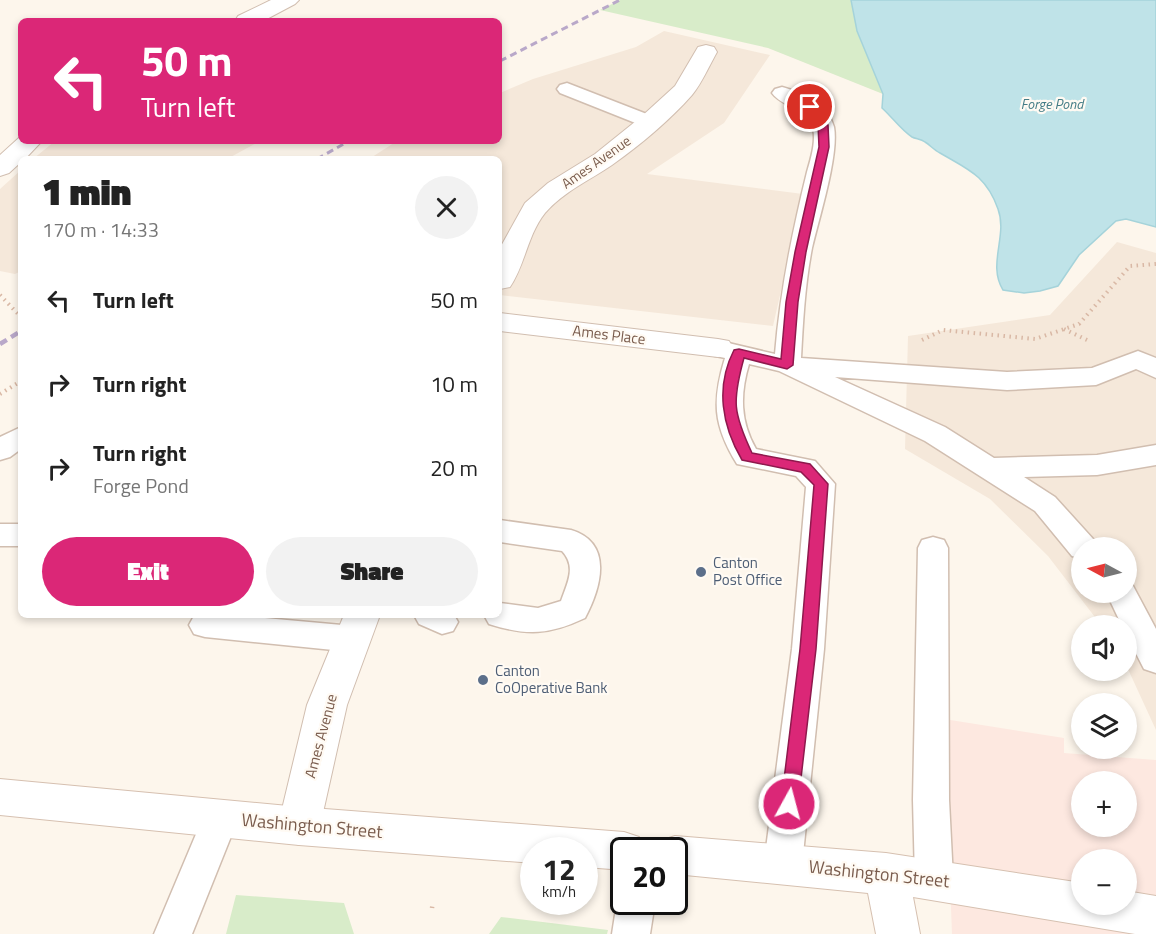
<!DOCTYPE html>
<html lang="en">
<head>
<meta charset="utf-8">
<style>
  :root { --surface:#fff; --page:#f2f2f2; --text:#222; --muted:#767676; --accent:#db2777 }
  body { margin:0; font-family:"Titillium Web",sans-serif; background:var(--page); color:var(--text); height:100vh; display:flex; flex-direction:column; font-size:22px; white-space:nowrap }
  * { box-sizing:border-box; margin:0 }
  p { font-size:20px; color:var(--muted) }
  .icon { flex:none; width:33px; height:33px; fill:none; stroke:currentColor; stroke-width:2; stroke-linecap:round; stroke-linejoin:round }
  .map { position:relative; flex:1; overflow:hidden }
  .sheet { position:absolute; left:18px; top:156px; width:484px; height:462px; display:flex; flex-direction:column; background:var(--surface); border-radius:9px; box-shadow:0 3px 9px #0003 }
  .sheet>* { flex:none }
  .banner { position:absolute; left:18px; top:18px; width:484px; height:126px; border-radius:9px; box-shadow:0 3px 9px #0003; background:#db2777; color:#fff; overflow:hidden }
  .needle { width:39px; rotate:277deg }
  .buttons { position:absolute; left:1071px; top:537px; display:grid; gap:12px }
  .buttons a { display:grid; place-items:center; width:66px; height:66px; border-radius:50%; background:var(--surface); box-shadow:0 3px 9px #0003; font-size:30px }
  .speed { position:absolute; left:520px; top:837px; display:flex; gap:12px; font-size:30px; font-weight:700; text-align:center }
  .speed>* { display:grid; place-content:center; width:78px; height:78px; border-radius:50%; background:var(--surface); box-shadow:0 3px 9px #0003; line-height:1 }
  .speed small { font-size:15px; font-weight:400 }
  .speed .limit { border:3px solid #111; border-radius:9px; background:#fff; color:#111 }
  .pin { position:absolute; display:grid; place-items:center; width:51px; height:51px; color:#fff; margin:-26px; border:3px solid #fff; border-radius:50%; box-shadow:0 2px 6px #0007 }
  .me { position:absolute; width:66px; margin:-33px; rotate:7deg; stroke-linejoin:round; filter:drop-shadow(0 0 4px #0008) }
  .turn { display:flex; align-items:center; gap:21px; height:126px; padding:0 24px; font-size:27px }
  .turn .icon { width:78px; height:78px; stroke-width:2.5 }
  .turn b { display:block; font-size:42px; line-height:51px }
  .round { display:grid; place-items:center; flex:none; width:63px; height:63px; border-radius:32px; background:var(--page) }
  .headline { display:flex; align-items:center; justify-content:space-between; height:102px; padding:0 24px }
  h1 { font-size:36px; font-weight:800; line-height:45px }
  .button { display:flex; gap:12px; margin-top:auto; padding:12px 24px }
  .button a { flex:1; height:69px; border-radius:36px; background:var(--accent); color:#fff; font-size:24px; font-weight:800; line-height:69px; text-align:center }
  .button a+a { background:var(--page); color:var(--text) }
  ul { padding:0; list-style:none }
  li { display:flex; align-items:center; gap:18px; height:84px; padding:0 24px }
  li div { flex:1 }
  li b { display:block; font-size:22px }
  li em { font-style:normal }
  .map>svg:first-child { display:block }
  .residential { fill:#f5e8da; fill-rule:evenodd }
  .commercial { fill:#fde8e0; fill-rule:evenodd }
  .green { fill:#d8ecc9 }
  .water { fill:#bfe3e8; stroke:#a5d3da; stroke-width:1.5 }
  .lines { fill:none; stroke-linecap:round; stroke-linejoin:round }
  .lane-casing { stroke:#d1beb0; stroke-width:3 }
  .street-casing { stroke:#d1beb0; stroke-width:2 }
  .secondary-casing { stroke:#d6c0b0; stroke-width:2 }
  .path-far1 { stroke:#d9b8a5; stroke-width:4; stroke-dasharray:1.5 4.5; stroke-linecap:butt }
  .path { stroke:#d9b8a5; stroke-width:4.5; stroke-dasharray:1.5 5; stroke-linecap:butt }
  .lane { fill:#fff; fill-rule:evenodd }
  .street { fill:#fff; fill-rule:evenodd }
  .secondary { fill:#fff; fill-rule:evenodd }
  .rail-far1 { stroke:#b9a8c9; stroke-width:3; stroke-dasharray:7 4.5; stroke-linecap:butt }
  .rail { stroke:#b9a8c9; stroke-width:4.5; stroke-dasharray:8 5; stroke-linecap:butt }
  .route { fill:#db2777; stroke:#8e194d; stroke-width:1.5 }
  .service-dot { fill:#5c6f8a; stroke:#fffaf3; stroke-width:2 }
  .labels { text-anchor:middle; stroke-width:4.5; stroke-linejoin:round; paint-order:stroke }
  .far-water-label { font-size:14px; font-style:italic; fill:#437c86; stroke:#fffaf3 }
  .far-street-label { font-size:14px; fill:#7a5c4d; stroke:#fffaf3 }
  .street-label { font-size:15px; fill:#7a5c4d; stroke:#fffaf3 }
  .service-label { font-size:15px; fill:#4e5e75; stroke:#fffaf3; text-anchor:start }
  .near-street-label { font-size:18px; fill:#7a5c4d; stroke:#fffaf3 }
</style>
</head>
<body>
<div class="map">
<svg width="1156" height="934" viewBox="0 0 1156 934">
  <rect width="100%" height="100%" fill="#fdf6ec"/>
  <!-- residential -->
  <path class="residential" d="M 664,31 L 770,55 L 724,123 L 647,174 L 803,194 L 773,326 L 500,295 L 500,159 L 369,159 L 397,141 L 500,141 L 500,93 L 533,79 L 636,47 Z
    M 55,141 L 260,141 L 227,159 L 33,159 Z
    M 21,170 L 21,271 L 15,274 L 0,271 L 0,189 Z
    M 1117,242 L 1156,253 L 1156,730 L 1127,667 L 1126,626 L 1101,625 L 1048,556 L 990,499 L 905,449 L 908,336 L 1050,315 ZM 1082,548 L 1126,548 L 1126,592 L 1082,592 Z"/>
  <!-- commercial -->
  <path class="commercial" d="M 944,719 L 1064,738 L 1064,753 L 1156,760 L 1156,934 L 952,934 ZM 1082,782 L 1126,782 L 1126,826 L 1082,826 ZM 1082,860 L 1126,860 L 1126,904 L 1082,904 Z"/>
  <!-- green -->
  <path class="green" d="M 620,0 L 851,0 L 857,31 L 883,94 L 768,48 L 600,10 Z
    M 236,895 L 344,903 L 354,934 L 226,934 Z
    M 501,917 L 608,930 L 607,934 L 489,934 Z"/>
  <!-- water -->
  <path class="water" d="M 851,0 L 1156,0 L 1156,227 L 1126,219 L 1116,221 L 1079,255 L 1058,286 L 1040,291 L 1024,293 L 1003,290 C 987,264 1008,236 998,209 C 986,175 967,169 940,153 C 934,150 930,145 925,142 C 921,139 916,139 912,137 C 902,131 892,117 882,108 L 883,94 L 857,31 Z"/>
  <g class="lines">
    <!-- lane casing -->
    <g class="lane-casing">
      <path id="lane" d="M 567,83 L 657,118 L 660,122 L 657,126 L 650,128 L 643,126 L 560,93 L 557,89 L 560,85 Z
        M 782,87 C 801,92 829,106 834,127 C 839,155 819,218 812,248 C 805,284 803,321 801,358 L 1007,372 L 1092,368 L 1138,351 L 1156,358 L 1156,378 L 1136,369 L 1096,385 L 1007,390 L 835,377 L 945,427 L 994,458 L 1097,455 L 1156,445 L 1156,465 L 1097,475 L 1024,477 L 1055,497 L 1094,540 L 1098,548 L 1082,548 L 1082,559 L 1072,556 L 1035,511 L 925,441 L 779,371 L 749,364 C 740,394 740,421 756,449 L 815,461 L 835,484 L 824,649 L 802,864 L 796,876 L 783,881 L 770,876 L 764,864 L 792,649 L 806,487 L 796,476 L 737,464 C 713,425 712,401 725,358 L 711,355 L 707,349 L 711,343 L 720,341 L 775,354 C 780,292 792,233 807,172 C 811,158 818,137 811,123 C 802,106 782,107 772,93 L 775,89 Z
        M 21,427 L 21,449 L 10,457 L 0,460 L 0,437 Z
        M 500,520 L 571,530 C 614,543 601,588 585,618 C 549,635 527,636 489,624 L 484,615 L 500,615 L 500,603 L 538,608 L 561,601 C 567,583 577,567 562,551 L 500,542 Z
        M 0,524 L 21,524 L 21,546 L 0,546 Z
        M 933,537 L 944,540 L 948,548 L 949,800 L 953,879 L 947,891 L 934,896 L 921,891 L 915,879 L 913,800 L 918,548 L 922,540 Z
        M 1126,582 L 1132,584 L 1156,629 L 1156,673 L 1144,669 L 1126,634 L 1126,626 L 1122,626 L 1106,592 L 1126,592 Z
        M 197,615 L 231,615 L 353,626 L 364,630 L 369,639 L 364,648 L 353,652 L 205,637 L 194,634 L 189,625 L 194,616 Z
        M 414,615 L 454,615 L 458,622 L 453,631 L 442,634 L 419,624 Z
        M 220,803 L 233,808 L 238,819 L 192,934 L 154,934 L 207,808 Z
        M 624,889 L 624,902 L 655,902 L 650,934 L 612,934 L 617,902 Z"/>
    </g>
    <!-- street casing -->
    <g class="street-casing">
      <path id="street" d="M 271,0 L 299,0 L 295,4 L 263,21 L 235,21 L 238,16 Z
        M 706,45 L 714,47 L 717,52 C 709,66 702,83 692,95 C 669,121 640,145 612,165 C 590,180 563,192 545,213 C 528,234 525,265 510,287 L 500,289 L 500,248 L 525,203 L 548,183 L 595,154 L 641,117 L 675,86 L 698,47 Z
        M 21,136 L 21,141 L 42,141 L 25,159 L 21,159 L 21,162 L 9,173 L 0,176 L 0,155 Z
        M 500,313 L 718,339 L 729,341 L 733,348 L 729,355 L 718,357 L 500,331 Z
        M 344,615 L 380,615 L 347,705 L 320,826 L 314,839 L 299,845 L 284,839 L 278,826 L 307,705 Z"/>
    </g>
    <!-- secondary casing -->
    <g class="secondary-casing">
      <path id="secondary" d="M 0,779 L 299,807 L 624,832 L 639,837 L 645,850 L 624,850 L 624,870 L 585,867 L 585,850 L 534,850 L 534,863 L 299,845 L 0,815 Z
        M 675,836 L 886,853 L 1082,883 L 1082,904 L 1126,904 L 1126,891 L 1156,896 L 1156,934 L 1135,934 L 913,897 L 920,934 L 876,934 L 868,893 L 675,874 L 675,850 L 656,850 L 660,841 Z"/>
    </g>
    <!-- path-far1 -->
    <path class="path-far1" d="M 0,295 L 21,317
      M 1064,329 L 1087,340
      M 922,340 L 943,330 L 1035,339 L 1079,324 L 1130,266 L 1156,264
      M 0,394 L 21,381"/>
    <!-- path -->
    <path class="path" d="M 432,908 L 433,902"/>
    <!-- lane -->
    <use href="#lane" class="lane"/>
    <!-- street -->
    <use href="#street" class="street"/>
    <!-- secondary -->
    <use href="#secondary" class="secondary"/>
    <!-- rail-far1 -->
    <path class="rail-far1" d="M 500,61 L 620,0
      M 317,159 L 349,141"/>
    <!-- rail -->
    <path class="rail" d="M 0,344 L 21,331"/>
  </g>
  <!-- route -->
  <path class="route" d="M 810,104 L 813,105 L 828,125 L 829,147 L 806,252 L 798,302 L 793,365 L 787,369 L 744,358 C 732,401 733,413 752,453 L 810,464 L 828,484 L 816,649 L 798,804 L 796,810 L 789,812 L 783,810 L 781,804 L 800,649 L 814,485 L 801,472 L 742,460 C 722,426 715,387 734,350 L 739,349 L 781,359 L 786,302 L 795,252 L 819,147 L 818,125 L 805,107 Z"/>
  <!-- markers -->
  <g class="service-dot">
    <circle cx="701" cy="572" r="6"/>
    <circle cx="483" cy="680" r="6"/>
  </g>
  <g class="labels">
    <!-- far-water labels -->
    <g class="far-water-label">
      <text x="1052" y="109">Forge Pond</text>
    </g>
    <!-- far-street labels -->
    <g class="far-street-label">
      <text transform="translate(596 162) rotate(-35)" y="5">Ames Avenue</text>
    </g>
    <!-- street labels -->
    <g class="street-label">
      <text transform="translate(609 335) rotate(7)" y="5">Ames Place</text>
      <text transform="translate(321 736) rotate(-75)" y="5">Ames Avenue</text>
    </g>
    <!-- service labels -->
    <g class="service-label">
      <text x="713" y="568">Canton<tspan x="713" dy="17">Post Office</tspan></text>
      <text x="495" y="676">Canton<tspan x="495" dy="17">CoOperative Bank</tspan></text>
    </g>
    <!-- near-street labels -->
    <g class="near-street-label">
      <text transform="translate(312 826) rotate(5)" y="6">Washington Street</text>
      <text transform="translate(879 874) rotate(6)" y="6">Washington Street</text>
    </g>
  </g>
</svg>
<div class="buttons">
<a><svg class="needle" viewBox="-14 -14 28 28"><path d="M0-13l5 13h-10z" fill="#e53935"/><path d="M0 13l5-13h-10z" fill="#767676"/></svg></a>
<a><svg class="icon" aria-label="sound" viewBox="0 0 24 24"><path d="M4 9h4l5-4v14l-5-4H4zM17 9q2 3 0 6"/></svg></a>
<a><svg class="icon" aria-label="layers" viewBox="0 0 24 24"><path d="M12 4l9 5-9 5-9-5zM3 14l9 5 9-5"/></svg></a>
<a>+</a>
<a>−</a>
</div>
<div class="speed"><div>12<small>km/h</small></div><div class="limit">20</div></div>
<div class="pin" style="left:810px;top:107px;background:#d93025"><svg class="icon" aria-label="arrive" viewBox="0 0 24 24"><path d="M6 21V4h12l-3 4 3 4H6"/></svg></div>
<svg class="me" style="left:789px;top:804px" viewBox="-20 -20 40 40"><circle r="17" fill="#db2777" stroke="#fff" stroke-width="3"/><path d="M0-11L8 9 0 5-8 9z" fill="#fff"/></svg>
<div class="banner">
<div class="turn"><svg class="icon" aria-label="left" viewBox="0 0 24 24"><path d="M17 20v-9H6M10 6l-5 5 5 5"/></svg><div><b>50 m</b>Turn left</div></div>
</div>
<section class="sheet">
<div class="headline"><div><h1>1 min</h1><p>170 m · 14:33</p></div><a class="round"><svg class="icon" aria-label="close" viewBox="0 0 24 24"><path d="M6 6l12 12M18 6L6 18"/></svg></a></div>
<ul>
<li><svg class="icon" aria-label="left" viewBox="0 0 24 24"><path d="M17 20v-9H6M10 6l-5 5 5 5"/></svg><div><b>Turn left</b></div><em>50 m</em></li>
<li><svg class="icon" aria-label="right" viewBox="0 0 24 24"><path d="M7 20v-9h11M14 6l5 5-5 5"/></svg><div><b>Turn right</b></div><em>10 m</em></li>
<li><svg class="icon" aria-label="right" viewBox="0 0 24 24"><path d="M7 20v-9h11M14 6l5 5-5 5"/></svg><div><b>Turn right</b><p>Forge Pond</p></div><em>20 m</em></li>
</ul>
<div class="button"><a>Exit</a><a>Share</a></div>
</section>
</div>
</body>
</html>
